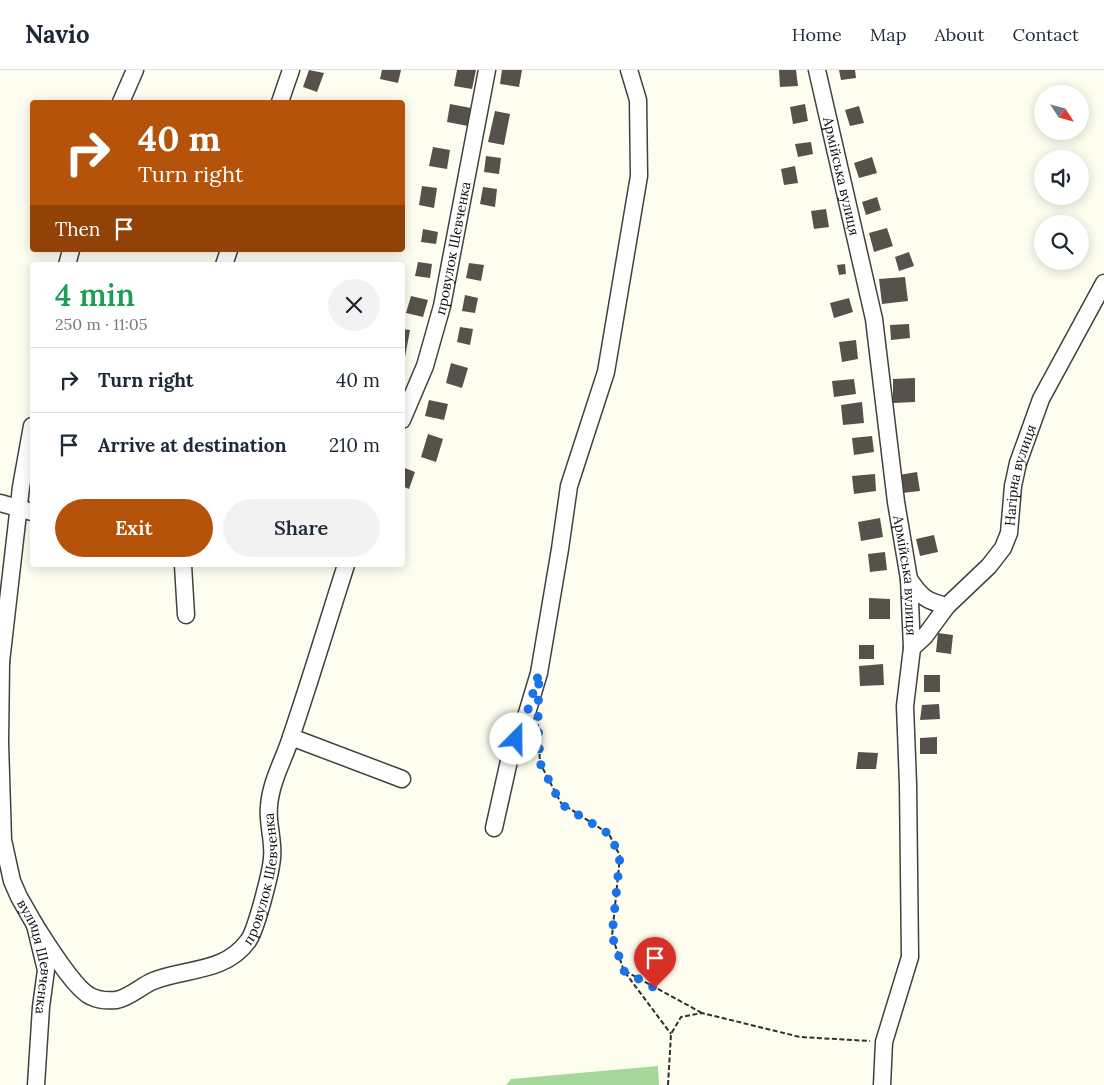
<!DOCTYPE html>
<html lang="en">
<head>
<meta charset="utf-8">
<style>
  :root { --surface:#fff; --page:#f2f2f3; --text:#1f2937; --muted:#747a83; --line:#e0e1e3; --accent:#b45309 }
  body { margin:0; font-family:Lora,serif; background:var(--page); color:var(--text); height:100vh; display:flex; flex-direction:column; font-size:19px; white-space:nowrap }
  * { box-sizing:border-box; margin:0 }
  p { font-size:16px; color:var(--muted) }
  .icon { flex:none; width:28px; height:28px; fill:none; stroke:currentColor; stroke-width:2; stroke-linecap:round; stroke-linejoin:round }
  .map { position:relative; flex:1; overflow:hidden }
  .panel { position:absolute; left:30px; top:192px; width:375px; height:305px; display:flex; flex-direction:column; background:var(--surface); border-radius:5px; box-shadow:0 2px 12px #0003 }
  .panel>* { flex:none }
  .top-card { position:absolute; left:30px; top:30px; width:375px; height:152px; border-radius:5px; box-shadow:0 2px 12px #0003; background:#b45309; color:#fff; overflow:hidden }
  .needle { width:32px; rotate:126deg }
  .tools { position:absolute; left:1034px; top:15px; display:grid; gap:10px }
  .tools a { display:grid; place-items:center; width:55px; height:55px; border-radius:50%; background:var(--surface); box-shadow:0 2px 12px #0003; font-size:25px }
  .pin { position:absolute; display:grid; place-items:center; width:42px; height:42px; color:#fff; margin:-51px -21px; border-radius:50% 50% 50% 0; rotate:-45deg; box-shadow:0 0 5px #0007 }
  .pin .icon { rotate:45deg }
  .me { position:absolute; width:55px; margin:-28px; rotate:22deg; stroke-linejoin:round; filter:drop-shadow(0 0 4px #0008) }
  .turn { display:flex; align-items:center; gap:18px; height:105px; padding:0 25px; font-size:22px }
  .turn .icon { width:65px; height:65px; stroke-width:2.5 }
  .turn b { display:block; font-size:35px; line-height:42px }
  .then { display:flex; align-items:center; height:48px; padding:0 25px; background:#0003; gap:10px; font-size:19px }
  .round { display:grid; place-items:center; flex:none; width:52px; height:52px; border-radius:26px; background:var(--page) }
  .summary { display:flex; align-items:center; justify-content:space-between; height:85px; padding:0 25px }
  h1 { font-size:30px; font-weight:600; line-height:38px; color:#1e9e55 }
  .action { display:flex; gap:10px; margin-top:auto; padding:10px 25px }
  .action a { flex:1; height:58px; border-radius:30px; background:var(--accent); color:#fff; font-size:20px; font-weight:600; line-height:58px; text-align:center }
  .action a+a { background:var(--page); color:var(--text) }
  ul { padding:0; list-style:none }
  li { display:flex; align-items:center; gap:15px; height:65px; padding:0 25px; border-top:1px solid var(--line) }
  li div { flex:1 }
  li b { display:block; font-size:19px }
  li em { font-style:normal }
  header { display:flex; align-items:center; gap:30px; box-sizing:border-box; height:70px; padding:0 25px; background:var(--surface); border-bottom:1px solid var(--line) }
  header strong { font-size:24px }
  nav { display:flex; gap:28px; margin-inline-start:auto; font-size:18px }
  .map>svg:first-child { display:block }
  .forest { fill:#a7d89b }
  .building { fill:#56524b }
  .lines { fill:none; stroke-linecap:round; stroke-linejoin:round }
  .minor-casing { stroke:#414141; stroke-width:19 }
  .path { stroke:#303030; stroke-width:2; stroke-dasharray:5 2.5; stroke-linecap:butt }
  .minor { stroke:#fff; stroke-width:16 }
  .route { stroke:#1a73e8; stroke-width:9; stroke-dasharray:0 16.2 }
  .labels { text-anchor:middle; stroke-width:5; stroke-linejoin:round; paint-order:stroke }
  .street-label { font-size:14px; fill:#0e0e0e; stroke:#fff }
</style>
</head>
<body>
<header>
<strong>Navio</strong>
<nav><a>Home</a><a>Map</a><a>About</a><a>Contact</a></nav>
</header>
<div class="map">
<svg width="1104" height="1015" viewBox="0 0 1104 1015">
  <rect width="100%" height="100%" fill="#fefef0"/>
  <!-- forest -->
  <path class="forest" d="M 658,996 L 659,1015 L 506,1015 L 511,1009 Z"/>
  <!-- building -->
  <path class="building" d="M 309,0 L 324,3 L 317,22 L 303,17 Z
    M 382,0 L 401,0 L 398,13 L 380,9 Z
    M 457,0 L 476,0 L 472,19 L 454,16 Z
    M 502,0 L 522,0 L 519,17 L 500,14 Z
    M 779,0 L 796,0 L 798,16 L 780,17 Z
    M 839,0 L 855,0 L 856,8 L 841,10 Z
    M 450,34 L 471,38 L 468,56 L 447,52 Z
    M 805,34 L 808,51 L 793,54 L 790,37 Z
    M 859,36 L 864,53 L 850,56 L 845,40 Z
    M 495,41 L 510,44 L 504,75 L 488,72 Z
    M 811,72 L 813,84 L 798,87 L 795,74 Z
    M 433,77 L 450,80 L 447,99 L 429,96 Z
    M 486,86 L 501,88 L 499,104 L 484,102 Z
    M 872,87 L 877,103 L 859,108 L 854,93 Z
    M 795,96 L 798,113 L 784,115 L 781,99 Z
    M 422,116 L 437,118 L 434,138 L 419,135 Z
    M 483,117 L 497,119 L 495,137 L 480,134 Z
    M 877,127 L 881,140 L 866,145 L 862,132 Z
    M 826,139 L 829,157 L 814,159 L 811,141 Z
    M 887,158 L 893,176 L 874,182 L 869,163 Z
    M 423,159 L 438,162 L 436,174 L 421,172 Z
    M 909,182 L 914,196 L 899,201 L 895,187 Z
    M 418,192 L 432,194 L 430,208 L 415,206 Z
    M 469,193 L 484,195 L 481,211 L 466,208 Z
    M 845,194 L 846,204 L 839,205 L 837,195 Z
    M 905,207 L 908,231 L 882,234 L 879,209 Z
    M 465,225 L 478,228 L 475,243 L 462,241 Z
    M 411,226 L 428,230 L 423,247 L 406,243 Z
    M 849,228 L 853,242 L 834,248 L 830,233 Z
    M 909,254 L 910,268 L 891,270 L 890,255 Z
    M 460,257 L 473,259 L 470,275 L 457,272 Z
    M 402,259 L 410,260 L 405,287 L 402,286 Z
    M 856,270 L 858,289 L 842,292 L 839,272 Z
    M 451,293 L 468,298 L 462,318 L 446,313 Z
    M 915,308 L 915,332 L 893,333 L 893,309 Z
    M 854,309 L 856,324 L 834,327 L 832,311 Z
    M 429,330 L 448,334 L 444,350 L 425,346 Z
    M 862,332 L 864,353 L 843,355 L 841,335 Z
    M 428,364 L 443,369 L 436,392 L 421,387 Z
    M 872,366 L 874,382 L 854,385 L 852,368 Z
    M 402,397 L 415,402 L 409,419 L 402,416 Z
    M 917,402 L 920,421 L 902,423 L 899,405 Z
    M 875,404 L 876,421 L 854,424 L 852,406 Z
    M 880,448 L 883,467 L 861,471 L 858,452 Z
    M 934,465 L 938,482 L 920,486 L 916,469 Z
    M 885,482 L 887,500 L 870,502 L 868,484 Z
    M 869,528 L 890,529 L 890,549 L 869,549 Z
    M 938,563 L 953,565 L 951,584 L 936,582 Z
    M 859,575 L 874,575 L 874,589 L 859,589 Z
    M 883,594 L 884,615 L 860,616 L 859,596 Z
    M 924,605 L 940,605 L 940,622 L 924,622 Z
    M 939,634 L 940,649 L 920,650 L 922,635 Z
    M 937,667 L 937,684 L 920,684 L 920,668 Z
    M 858,682 L 878,683 L 876,699 L 856,699 Z"/>
  <g class="lines">
    <!-- minor casing -->
    <g class="minor-casing">
      <g id="minor">
        <path id="s1" d="M 817,0 L 874,249 L 896,432 L 909,509 L 912,578 L 905,636 L 908,714 L 910,887 L 884,972 L 882,1015"/>
        <path d="M 121,32 L 135,0"/>
        <path d="M 280,32 L 291,0"/>
        <path d="M 67,195 L 71,180"/>
        <path d="M 224,195 L 229,180"/>
        <path id="s2" d="M 402,350 L 425,296 L 442,236 L 487,0"/>
        <path d="M 0,433 L 32,442"/>
        <path d="M 183,495 L 186,545"/>
        <path d="M 909,509 C 921,527 926,531 947,536"/>
        <path id="s3" d="M 912,578 L 925,566 L 947,536 L 989,496 L 1003,478 L 1009,463 L 1013,416 L 1018,393 L 1041,329 L 1104,213"/>
        <path id="s4" d="M 0,582 L 1,592 L 0,673 L 3,770 L 12,811 L 19,827 L 35,855 L 46,900 L 41,937 L 36,1015"/>
        <path d="M 1,592 L 21,417 L 32,356"/>
        <path d="M 291,667 L 402,709"/>
        <path d="M 494,758 L 511,682 L 527,643 L 539,603 L 560,479 L 569,416 L 606,302 L 639,106 L 638,30 L 629,0"/>
        <path id="s5" d="M 35,855 C 46,872 73,917 90,926 C 98,930 107,931 116,930 C 129,928 141,916 153,911 C 185,898 225,903 248,871 C 256,861 271,802 272,788 C 274,771 267,753 269,736 C 271,710 285,688 292,664 C 311,608 328,551 346,495"/>
      </g>
    </g>
    <!-- path -->
    <path class="path" d="M 538,654 L 540,693 L 561,733 L 609,764 L 620,786 L 612,866 L 624,901 L 671,964
      M 625,901 L 702,943
      M 668,1015 L 671,964 L 681,947 L 702,943 L 800,967 L 870,971"/>
    <!-- minor -->
    <use href="#minor" class="minor"/>
  </g>
  <g class="lines">
    <!-- route -->
    <path class="route" d="M 516,669 L 527,643 L 539,603 L 538,652 L 540,693 L 561,734 L 609,764 L 620,786 L 612,866 L 624,901 L 655,918"/>
  </g>
  <g class="labels">
    <!-- street labels -->
    <g class="street-label">
      <text dy="5" stroke="none"><textPath href="#s1" startOffset="109">Армійська вулиця</textPath></text>
      <text dy="5" stroke="none"><textPath href="#s2" startOffset="180">провулок Шевченка</textPath></text>
      <text dy="5" stroke="none"><textPath href="#s3" startOffset="211">Нагірна вулиця</textPath></text>
      <text dy="5" stroke="none"><textPath href="#s1" startOffset="514">Армійська вулиця</textPath></text>
      <text dy="5" stroke="none"><textPath href="#s5" startOffset="329">провулок Шевченка</textPath></text>
      <text dy="5" stroke="none"><textPath href="#s4" startOffset="311">вулиця Шевченка</textPath></text>
    </g>
  </g>
</svg>
<div class="tools">
<a><svg class="needle" viewBox="-14 -14 28 28"><path d="M0-13l5 13h-10z" fill="#e53935"/><path d="M0 13l5-13h-10z" fill="#747a83"/></svg></a>
<a><svg class="icon" aria-label="sound" viewBox="0 0 24 24"><path d="M4 9h4l5-4v14l-5-4H4zM17 9q2 3 0 6"/></svg></a>
<a><svg class="icon" aria-label="search" viewBox="0 0 24 24"><circle cx="10" cy="10" r="6"/><path d="M15 15l6 6"/></svg></a>
</div>
<div class="pin" style="left:655px;top:918px;background:#d93025"><svg class="icon" aria-label="arrive" viewBox="0 0 24 24"><path d="M6 21V4h12l-3 4 3 4H6"/></svg></div>
<svg class="me" style="left:516px;top:669px" viewBox="-20 -20 40 40"><circle r="19" fill="#fff"/><path d="M0-13L10 11 0 6-10 11z" fill="#1a73e8"/></svg>
<div class="top-card">
<div class="turn"><svg class="icon" aria-label="right" viewBox="0 0 24 24"><path d="M7 20v-9h11M14 6l5 5-5 5"/></svg><div><b>40 m</b>Turn right</div></div>
<div class="then">Then<svg class="icon" aria-label="arrive" viewBox="0 0 24 24"><path d="M6 21V4h12l-3 4 3 4H6"/></svg></div>
</div>
<section class="panel">
<div class="summary"><div><h1>4 min</h1><p>250 m · 11:05</p></div><a class="round"><svg class="icon" aria-label="close" viewBox="0 0 24 24"><path d="M6 6l12 12M18 6L6 18"/></svg></a></div>
<ul>
<li><svg class="icon" aria-label="right" viewBox="0 0 24 24"><path d="M7 20v-9h11M14 6l5 5-5 5"/></svg><div><b>Turn right</b></div><em>40 m</em></li>
<li><svg class="icon" aria-label="arrive" viewBox="0 0 24 24"><path d="M6 21V4h12l-3 4 3 4H6"/></svg><div><b>Arrive at destination</b></div><em>210 m</em></li>
</ul>
<div class="action"><a>Exit</a><a>Share</a></div>
</section>
</div>
</body>
</html>
